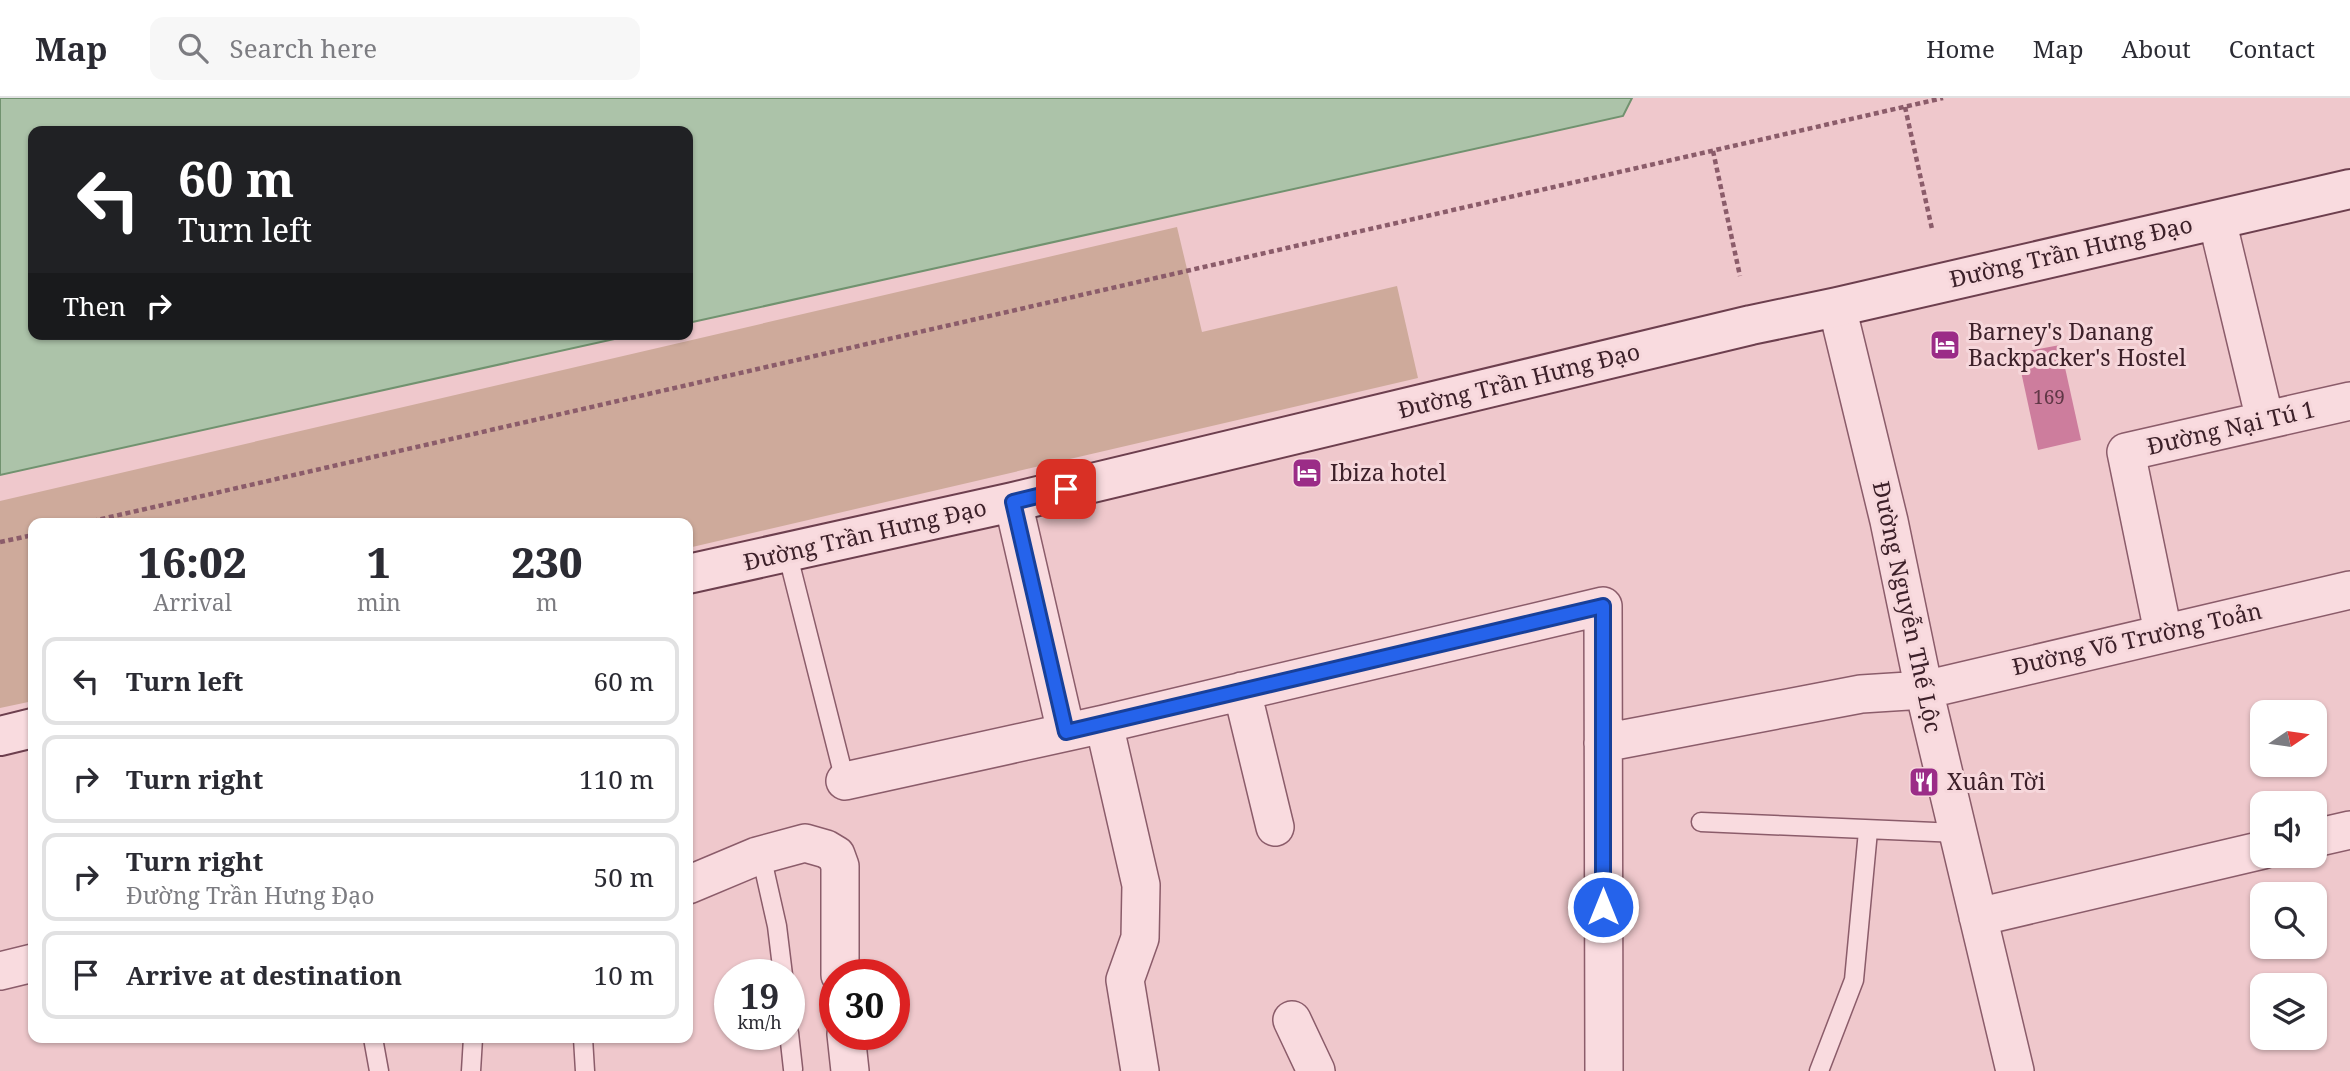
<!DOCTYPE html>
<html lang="en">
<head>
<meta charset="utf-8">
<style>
  :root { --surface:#fff; --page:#f7f7f7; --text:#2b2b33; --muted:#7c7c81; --line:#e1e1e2 }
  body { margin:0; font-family:"Noto Serif",serif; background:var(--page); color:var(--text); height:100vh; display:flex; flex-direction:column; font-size:26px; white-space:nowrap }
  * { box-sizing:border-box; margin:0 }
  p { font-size:23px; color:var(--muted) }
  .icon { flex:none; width:38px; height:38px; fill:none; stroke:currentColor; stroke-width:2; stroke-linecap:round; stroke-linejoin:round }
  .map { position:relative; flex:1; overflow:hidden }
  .details { position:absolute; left:28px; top:420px; width:665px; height:525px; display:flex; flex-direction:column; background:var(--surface); border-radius:14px; box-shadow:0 2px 5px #0004 }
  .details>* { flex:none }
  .hud { position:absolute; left:28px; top:28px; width:665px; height:214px; border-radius:14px; box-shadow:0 2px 5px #0004; background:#202124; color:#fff; overflow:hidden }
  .needle { width:46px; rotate:77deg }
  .controls { position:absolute; left:2250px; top:602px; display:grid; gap:14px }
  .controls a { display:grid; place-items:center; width:77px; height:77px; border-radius:14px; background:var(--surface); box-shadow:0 2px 5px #0004; font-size:35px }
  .speed { position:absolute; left:714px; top:861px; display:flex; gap:14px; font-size:35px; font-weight:700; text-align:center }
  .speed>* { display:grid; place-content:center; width:91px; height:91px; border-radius:50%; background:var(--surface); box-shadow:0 2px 5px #0004; line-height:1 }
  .speed small { font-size:18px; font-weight:400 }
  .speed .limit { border:10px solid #d22; background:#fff; color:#111 }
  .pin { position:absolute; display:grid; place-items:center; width:60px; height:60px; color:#fff; margin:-30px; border-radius:14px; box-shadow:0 4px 10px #0006 }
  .me { position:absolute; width:77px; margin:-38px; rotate:0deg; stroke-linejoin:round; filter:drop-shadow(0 0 5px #0008) }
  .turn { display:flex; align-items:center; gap:24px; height:147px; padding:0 35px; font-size:32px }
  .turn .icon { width:91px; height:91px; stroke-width:2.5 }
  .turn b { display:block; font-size:49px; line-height:60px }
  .then { display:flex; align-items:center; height:66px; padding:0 35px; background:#0003; gap:14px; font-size:26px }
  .eta { display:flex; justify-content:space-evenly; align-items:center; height:119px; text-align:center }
  .eta b { font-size:42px; font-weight:800; line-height:49px }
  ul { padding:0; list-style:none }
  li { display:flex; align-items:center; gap:21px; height:88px; margin:0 14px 10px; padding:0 21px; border:4px solid var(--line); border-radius:14px }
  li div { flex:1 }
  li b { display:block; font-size:26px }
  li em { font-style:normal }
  header { display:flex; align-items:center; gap:42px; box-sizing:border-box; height:98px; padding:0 35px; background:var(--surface); border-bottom:2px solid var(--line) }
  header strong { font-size:33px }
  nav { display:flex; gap:38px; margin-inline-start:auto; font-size:24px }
  .search { width:490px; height:63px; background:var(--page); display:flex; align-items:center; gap:18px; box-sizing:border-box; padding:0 24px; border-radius:14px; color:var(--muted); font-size:26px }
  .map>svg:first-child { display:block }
  .green { fill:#ceaa9b }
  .water { fill:#acc3a9; stroke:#71926f; stroke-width:2 }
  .building { fill:#cd7d9d }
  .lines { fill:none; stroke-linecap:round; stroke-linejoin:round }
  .lane-casing { stroke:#8b5c6a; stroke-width:21 }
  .street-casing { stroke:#8b5c6a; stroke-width:40 }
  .secondary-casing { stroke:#6d3f4e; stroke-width:42 }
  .path { stroke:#8b5c6a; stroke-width:4.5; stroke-dasharray:5 3.5; stroke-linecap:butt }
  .lane { stroke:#f9dbdf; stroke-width:18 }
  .street { stroke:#f9dbdf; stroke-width:37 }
  .secondary { stroke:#f9dbdf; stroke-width:38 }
  .route-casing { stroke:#184099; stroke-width:18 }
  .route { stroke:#2563eb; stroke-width:12 }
  .labels { text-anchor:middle; stroke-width:6; stroke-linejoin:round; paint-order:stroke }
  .number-label { font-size:19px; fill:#603746 }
  .street-label { font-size:23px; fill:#3c2029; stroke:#f6d7db }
  .poi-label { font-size:23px; fill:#3c2029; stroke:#f6d7db; text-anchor:start }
</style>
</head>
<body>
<header>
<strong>Map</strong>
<div class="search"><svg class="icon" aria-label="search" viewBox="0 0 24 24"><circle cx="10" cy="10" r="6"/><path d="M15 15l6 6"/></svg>Search here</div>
<nav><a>Home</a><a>Map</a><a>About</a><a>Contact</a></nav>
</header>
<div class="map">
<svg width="2350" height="973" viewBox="0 0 2350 973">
  <rect width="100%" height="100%" fill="#efc8cc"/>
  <!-- green -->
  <path class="green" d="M 1177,129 L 1202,234 L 1397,188 L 1418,280 L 688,450 L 688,425 L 33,425 L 33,603 L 0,610 L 0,403 Z"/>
  <!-- water -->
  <path class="water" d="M 0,0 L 1632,0 L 1623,18 L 688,225 L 688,33 L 33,33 L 33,236 L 637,236 L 0,377 Z"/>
  <!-- building -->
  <path class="building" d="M 2060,247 L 2081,342 L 2038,352 L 2017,255 Z"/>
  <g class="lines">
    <!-- lane casing -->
    <g class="lane-casing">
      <path id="lane" d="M 787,454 L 845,683
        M 1701,724 L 1958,735
        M 761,757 L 777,828 L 783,877
        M 789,935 L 793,971
        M 373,940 L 379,973
        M 583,940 L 585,973
        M 471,973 L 473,940
        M 1819,973 L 1854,882 L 1868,733"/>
    </g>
    <!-- street casing -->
    <g class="street-casing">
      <path id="street" d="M 2217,122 L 2265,322
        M 1837,209 L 1889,423 L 1924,592 L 2015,973
        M 1013,404 L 1066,634
        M 2163,534 L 2126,354 L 2350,303
        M 1242,593 L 1275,729
        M 1104,626 L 1141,787 L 1140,840 L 1125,882 L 1140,973
        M 1603,645 L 1861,596 L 1924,592 L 2350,492
        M 845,683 L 1104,626 L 1603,508 L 1604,973
        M 2315,740 L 2350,732
        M 688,787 L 757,758 L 805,745 L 826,751 L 836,757 L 840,768 L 840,877
        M 1978,819 L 2263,752
        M 0,873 L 33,865
        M 1292,922 L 1316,973
        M 846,936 L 850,973"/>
    </g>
    <!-- secondary casing -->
    <g class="secondary-casing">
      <path id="secondary" d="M 688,476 L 1013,404 L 1751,227 L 1837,209 L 2350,91
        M 0,638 L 33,630"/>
    </g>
    <!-- path -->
    <path class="path" d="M 1905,9 L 1932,131
      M 1713,53 L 1740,178
      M 84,425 L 1943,0
      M 0,444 L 33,437"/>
    <!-- lane -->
    <use href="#lane" class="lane"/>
    <!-- street -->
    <use href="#street" class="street"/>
    <!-- secondary -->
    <use href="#secondary" class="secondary"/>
  </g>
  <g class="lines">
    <!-- route casing -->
    <g class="route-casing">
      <path id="route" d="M 1066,391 L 1013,404 L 1066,634 L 1603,508 L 1603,809"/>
    </g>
    <!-- route -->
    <use href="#route" class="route"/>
  </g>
  <!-- icons -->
  <defs>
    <g id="hotel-square" transform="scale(1.575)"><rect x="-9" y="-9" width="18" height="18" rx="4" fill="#9b2c87" stroke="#f6d7db"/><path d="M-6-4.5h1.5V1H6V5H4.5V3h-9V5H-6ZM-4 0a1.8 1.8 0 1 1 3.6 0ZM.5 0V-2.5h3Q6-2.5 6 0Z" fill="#fff"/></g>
    <g id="restaurant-square" transform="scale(1.575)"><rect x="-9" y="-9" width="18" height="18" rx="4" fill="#9b2c87" stroke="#f6d7db"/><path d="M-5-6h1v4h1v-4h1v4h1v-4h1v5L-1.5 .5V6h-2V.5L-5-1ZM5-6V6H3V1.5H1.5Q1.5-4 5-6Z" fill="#fff"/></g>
  </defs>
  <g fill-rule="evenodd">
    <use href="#hotel-square" x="1945" y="247"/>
    <use href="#hotel-square" x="1307" y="375"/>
    <use href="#restaurant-square" x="1924" y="684"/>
  </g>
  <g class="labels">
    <!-- number labels -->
    <g class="number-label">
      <text x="2049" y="306">169</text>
    </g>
    <!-- street labels -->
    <g class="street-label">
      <text transform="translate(2071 154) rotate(-13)" y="8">Đường Trần Hưng Đạo</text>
      <text transform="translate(1519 283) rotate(-14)" y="8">Đường Trần Hưng Đạo</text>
      <text transform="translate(2231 330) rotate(-13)" y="8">Đường Nại Tú 1</text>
      <text transform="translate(865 437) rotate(-13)" y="8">Đường Trần Hưng Đạo</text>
      <text transform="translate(1907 509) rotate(78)" y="8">Đường Nguyễn Thế Lộc</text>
      <text transform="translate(2137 541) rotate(-13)" y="8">Đường Võ Trường Toản</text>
    </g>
    <!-- poi labels -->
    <g class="poi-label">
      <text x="1968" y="242">Barney's Danang<tspan x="1968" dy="26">Backpacker's Hostel</tspan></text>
      <text x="1330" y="383">Ibiza hotel</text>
      <text x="1947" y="692">Xuân Tời</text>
    </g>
  </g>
</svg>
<div class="controls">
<a><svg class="needle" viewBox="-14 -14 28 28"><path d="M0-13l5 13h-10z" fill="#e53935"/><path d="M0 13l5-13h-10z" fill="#7c7c81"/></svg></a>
<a><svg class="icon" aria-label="sound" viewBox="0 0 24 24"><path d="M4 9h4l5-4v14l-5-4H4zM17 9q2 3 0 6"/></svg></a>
<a><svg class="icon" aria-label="search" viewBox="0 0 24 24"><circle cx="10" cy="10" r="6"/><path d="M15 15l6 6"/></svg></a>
<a><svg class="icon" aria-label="layers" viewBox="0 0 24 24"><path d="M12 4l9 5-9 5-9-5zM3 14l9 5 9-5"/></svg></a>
</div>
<div class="speed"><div>19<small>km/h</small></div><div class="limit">30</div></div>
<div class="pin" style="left:1066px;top:391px;background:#d93025"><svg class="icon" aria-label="arrive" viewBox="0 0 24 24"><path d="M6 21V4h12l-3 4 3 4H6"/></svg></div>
<svg class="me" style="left:1603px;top:809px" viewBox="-20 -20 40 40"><circle r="17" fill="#2563eb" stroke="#fff" stroke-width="3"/><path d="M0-11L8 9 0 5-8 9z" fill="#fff"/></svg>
<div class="hud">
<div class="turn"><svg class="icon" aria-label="left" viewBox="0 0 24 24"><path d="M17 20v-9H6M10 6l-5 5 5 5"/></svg><div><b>60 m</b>Turn left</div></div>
<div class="then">Then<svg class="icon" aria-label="right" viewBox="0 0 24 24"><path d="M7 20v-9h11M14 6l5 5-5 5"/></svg></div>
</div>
<section class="details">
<div class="eta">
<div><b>16:02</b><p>Arrival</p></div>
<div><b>1</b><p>min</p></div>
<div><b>230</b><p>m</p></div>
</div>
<ul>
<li><svg class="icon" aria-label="left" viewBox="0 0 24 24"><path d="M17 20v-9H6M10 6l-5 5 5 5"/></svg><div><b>Turn left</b></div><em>60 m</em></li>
<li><svg class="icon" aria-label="right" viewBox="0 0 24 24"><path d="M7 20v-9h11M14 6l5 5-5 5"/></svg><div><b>Turn right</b></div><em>110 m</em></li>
<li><svg class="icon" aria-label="right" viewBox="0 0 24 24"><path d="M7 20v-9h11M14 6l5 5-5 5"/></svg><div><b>Turn right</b><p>Đường Trần Hưng Đạo</p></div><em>50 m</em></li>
<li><svg class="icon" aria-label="arrive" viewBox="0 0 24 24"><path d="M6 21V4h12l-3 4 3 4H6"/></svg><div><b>Arrive at destination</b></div><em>10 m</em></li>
</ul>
</section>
</div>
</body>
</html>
